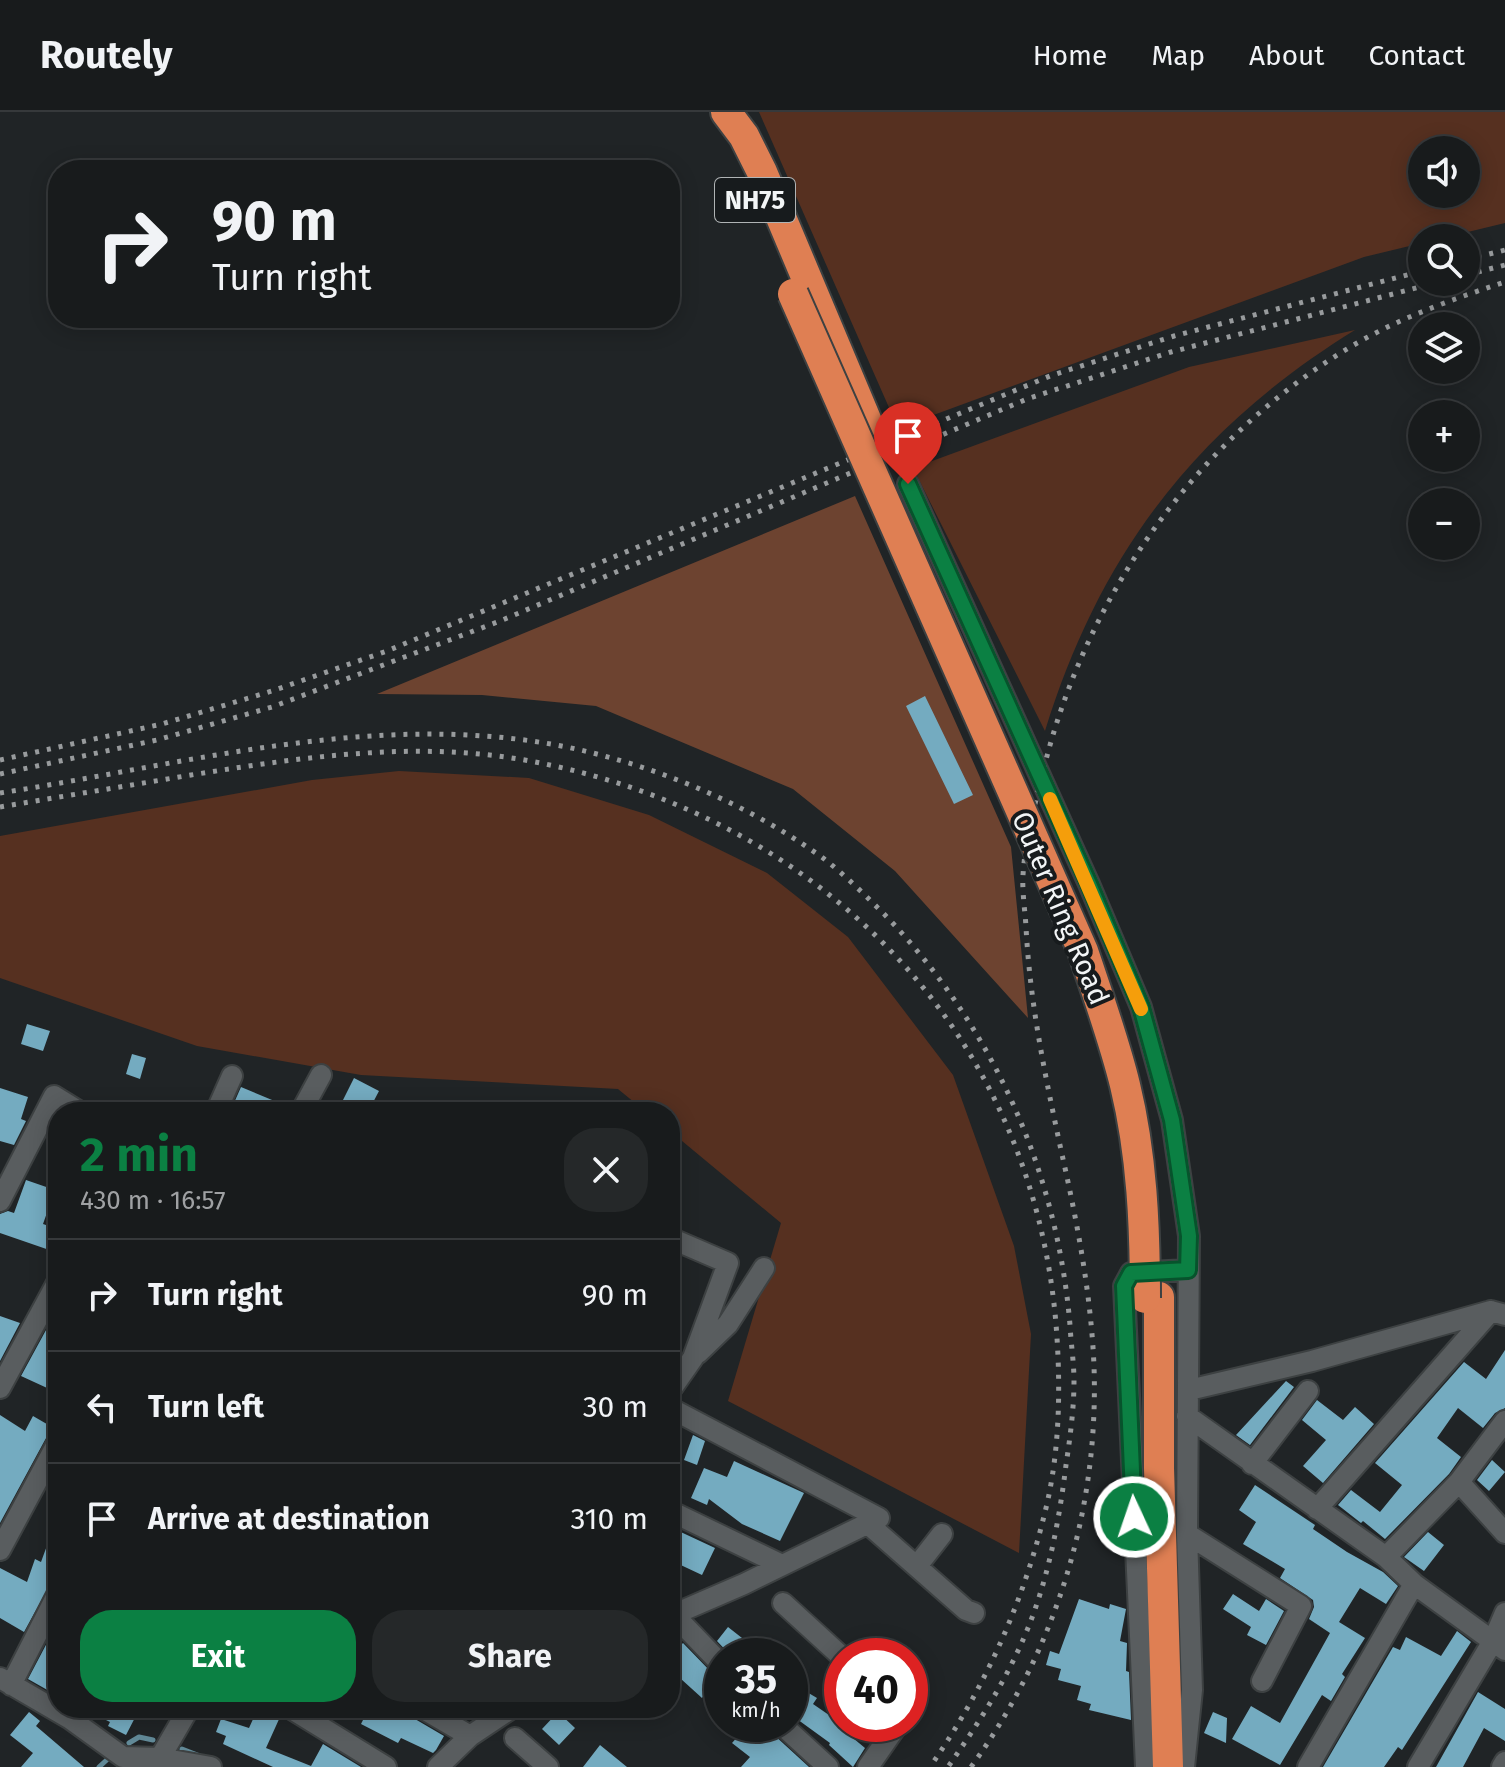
<!DOCTYPE html>
<html lang="en">
<head>
<meta charset="utf-8">
<style>
  :root { --surface:#181b1c; --page:#252829; --text:#f1f3f6; --muted:#9fa1a3; --line:#36393b; --accent:#0b8043 }
  body { margin:0; font-family:"Fira Sans",sans-serif; background:var(--page); color:var(--text); height:100vh; display:flex; flex-direction:column; font-size:30px; white-space:nowrap }
  * { box-sizing:border-box; margin:0 }
  p { font-size:26px; color:var(--muted) }
  .icon { flex:none; width:44px; height:44px; fill:none; stroke:currentColor; stroke-width:2; stroke-linecap:round; stroke-linejoin:round }
  .map { position:relative; flex:1; overflow:hidden }
  .details { position:absolute; left:48px; top:990px; width:632px; height:616px; display:flex; flex-direction:column; background:var(--surface); border-radius:32px; box-shadow:0 4px 20px #0003,0 0 0 2px var(--line) }
  .details>* { flex:none }
  .top-card { position:absolute; left:48px; top:48px; width:632px; height:168px; border-radius:32px; box-shadow:0 4px 20px #0003,0 0 0 2px var(--line); background:#181b1c; color:var(--text); overflow:hidden }
  .controls { position:absolute; left:1408px; top:24px; display:grid; gap:16px }
  .controls a { display:grid; place-items:center; width:72px; height:72px; border-radius:50%; background:var(--surface); box-shadow:0 4px 20px #0003,0 0 0 2px var(--line); font-size:40px }
  .speed { position:absolute; left:704px; top:1526px; display:flex; gap:16px; font-size:40px; font-weight:700; text-align:center }
  .speed>* { display:grid; place-content:center; width:104px; height:104px; border-radius:50%; background:var(--surface); box-shadow:0 4px 20px #0003,0 0 0 2px var(--line); line-height:1 }
  .speed small { font-size:20px; font-weight:400 }
  .speed .limit { border:12px solid #d22; background:#fff; color:#111 }
  .pin { position:absolute; display:grid; place-items:center; width:68px; height:68px; color:#fff; margin:-82px -34px; border-radius:50% 50% 50% 0; rotate:-45deg; box-shadow:0 0 8px #0007 }
  .pin .icon { rotate:45deg }
  .me { position:absolute; width:88px; margin:-44px; rotate:357deg; stroke-linejoin:round; filter:drop-shadow(0 0 6px #0008) }
  .turn { display:flex; align-items:center; gap:28px; height:168px; padding:0 32px; font-size:36px }
  .turn .icon { width:104px; height:104px; stroke-width:2.5 }
  .turn b { display:block; font-size:56px; line-height:68px }
  .round { display:grid; place-items:center; flex:none; width:84px; height:84px; border-radius:32px; background:var(--page) }
  .headline { display:flex; align-items:center; justify-content:space-between; height:136px; padding:0 32px }
  h1 { font-size:48px; font-weight:700; line-height:60px; color:var(--accent) }
  .primary-button { display:flex; gap:16px; margin-top:auto; padding:16px 32px }
  .primary-button a { flex:1; height:92px; border-radius:32px; background:var(--accent); color:#fff; font-size:32px; font-weight:700; line-height:92px; text-align:center }
  .primary-button a+a { background:var(--page); color:var(--text) }
  ul { padding:0; list-style:none }
  li { display:flex; align-items:center; gap:24px; height:112px; padding:0 32px; border-top:2px solid var(--line) }
  li div { flex:1 }
  li b { display:block; font-size:30px }
  li em { font-style:normal }
  header { display:flex; align-items:center; gap:48px; box-sizing:border-box; height:112px; padding:0 40px; background:var(--surface); border-bottom:2px solid var(--line) }
  header strong { font-size:38px }
  nav { display:flex; gap:44px; margin-inline-start:auto; font-size:28px }
  .map>svg:first-child { display:block }
  .green { fill:#563020; fill-rule:evenodd }
  .forest { fill:#6d4330 }
  .lines { fill:none; stroke-linecap:round; stroke-linejoin:round }
  .stream { stroke:#618997; stroke-width:5 }
  .building { fill:#74abc0 }
  .minor-casing { stroke:#3d4142; stroke-width:24 }
  .highway-casing { stroke:#3d4142; stroke-width:34 }
  .minor { stroke:#595d5f; stroke-width:20 }
  .highway { stroke:#df7f53; stroke-width:30 }
  .rail { stroke:#989b9d; stroke-width:5; stroke-dasharray:4 8; stroke-linecap:butt }
  .highway-bridge-casing { stroke:#3d4142; stroke-width:34; stroke-linecap:butt }
  .highway-bridge { stroke:#df7f53; stroke-width:30 }
  .route-casing { stroke:#07532c; stroke-width:20 }
  .route { stroke:#0b8043; stroke-width:14 }
  .slow { stroke:#f59e0b; stroke-width:14 }
  .labels { text-anchor:middle; stroke-width:8; stroke-linejoin:round; paint-order:stroke }
  .shield { fill:#171b1d; stroke:#b0b4b5; stroke-width:2 }
  .shield-label { font-size:26px; font-weight:bold; fill:#f2f5f6 }
  .street-label { font-size:28px; fill:#f2f5f6; stroke:#171b1d }
</style>
</head>
<body>
<header>
<strong>Routely</strong>
<nav><a>Home</a><a>Map</a><a>About</a><a>Contact</a></nav>
</header>
<div class="map">
<svg width="1505" height="1655" viewBox="0 0 1505 1655">
  <rect width="100%" height="100%" fill="#202426"/>
  <!-- green -->
  <path class="green" d="M 759,0 L 1505,0 L 1505,111 L 1443,126 L 1422,126 L 1422,131 L 1364,145 L 898,316 ZM 1422,38 L 1466,38 L 1466,82 L 1422,82 Z
    M 1355,218 C 1196,316 1100,441 1045,619 L 913,356 L 1189,255 Z
    M 399,659 L 529,666 L 649,703 L 767,761 L 848,825 L 953,963 L 1014,1134 L 1031,1222 L 1019,1441 L 728,1289 L 781,1111 L 670,1019 L 670,1000 L 646,1000 L 618,977 L 361,963 L 197,934 L 0,866 L 0,724 L 312,668 Z"/>
  <!-- forest -->
  <path class="forest" d="M 855,384 L 1011,735 L 1028,906 L 895,759 L 793,677 L 596,594 L 482,583 L 377,582 Z"/>
  <g class="lines">
    <!-- stream -->
    <path class="stream" d="M 129,1631 L 139,1625 L 153,1628
      M 182,1637 L 205,1646
      M 99,1655 L 111,1644"/>
  </g>
  <!-- building -->
  <path class="building" d="M 925,584 L 973,683 L 954,692 L 906,594 Z
    M 27,912 L 50,919 L 43,939 L 21,932 Z
    M 132,942 L 146,946 L 140,967 L 126,962 Z
    M 354,966 L 379,979 L 368,1000 L 337,1000 Z
    M 241,975 L 289,995 L 288,1000 L 230,1000 Z
    M 0,976 L 28,985 L 21,1007 L 26,1009 L 14,1033 L 0,1029 Z
    M 26,1068 L 55,1078 L 43,1112 L 58,1117 L 58,1141 L 0,1121 L 0,1102 L 8,1099 L 14,1101 Z
    M 58,1196 L 58,1281 L 21,1264 Z
    M 0,1204 L 20,1211 L 0,1249 Z
    M 1505,1238 L 1505,1296 L 1495,1301 L 1483,1316 L 1458,1296 L 1437,1326 L 1461,1345 L 1449,1362 L 1385,1427 L 1363,1409 L 1361,1411 L 1338,1393 L 1351,1378 L 1380,1400 L 1402,1373 L 1375,1351 L 1464,1250 L 1486,1267 Z
    M 1286,1269 L 1294,1275 L 1250,1333 L 1236,1323 Z
    M 1317,1288 L 1343,1308 L 1355,1295 L 1374,1312 L 1323,1371 L 1303,1354 L 1326,1328 L 1302,1308 Z
    M 0,1303 L 25,1319 L 33,1304 L 52,1315 L 0,1411 Z
    M 693,1323 L 705,1329 L 697,1353 L 684,1348 Z
    M 1492,1348 L 1505,1360 L 1489,1379 L 1477,1368 Z
    M 734,1349 L 804,1381 L 780,1429 L 742,1412 L 709,1387 L 707,1393 L 691,1386 L 704,1356 L 727,1365 Z
    M 1255,1373 L 1315,1413 L 1313,1417 L 1347,1440 L 1383,1460 L 1398,1474 L 1386,1492 L 1360,1476 L 1339,1510 L 1365,1526 L 1342,1562 L 1345,1565 L 1331,1589 L 1322,1583 L 1280,1653 L 1232,1627 L 1251,1594 L 1280,1611 L 1330,1521 L 1309,1507 L 1314,1495 L 1313,1488 L 1280,1466 L 1285,1457 L 1243,1432 L 1256,1410 L 1239,1398 Z
    M 56,1409 L 58,1458 L 24,1520 L 0,1506 L 0,1456 L 27,1470 L 35,1447 L 41,1450 Z
    M 670,1415 L 715,1436 L 702,1463 L 670,1448 Z
    M 1428,1420 L 1444,1433 L 1424,1459 L 1404,1445 Z
    M 1233,1482 L 1259,1499 L 1266,1487 L 1284,1499 L 1266,1533 L 1247,1523 L 1251,1515 L 1223,1497 Z
    M 1079,1487 L 1109,1497 L 1110,1492 L 1126,1497 L 1120,1529 L 1127,1531 L 1126,1559 L 1129,1560 L 1131,1608 L 1089,1598 L 1091,1592 L 1077,1588 L 1081,1574 L 1058,1568 L 1061,1557 L 1046,1553 L 1050,1539 L 1059,1542 Z
    M 58,1510 L 58,1584 L 28,1567 Z
    M 728,1515 L 765,1544 L 731,1544 L 717,1529 Z
    M 1457,1519 L 1471,1530 L 1402,1638 L 1398,1635 L 1384,1655 L 1323,1655 L 1393,1535 L 1400,1538 L 1406,1525 L 1441,1544 Z
    M 683,1531 L 713,1562 L 722,1566 L 722,1593 L 707,1578 L 702,1586 L 670,1557 L 670,1544 Z
    M 790,1570 L 817,1586 L 813,1592 L 842,1612 L 852,1612 L 859,1618 L 853,1626 L 865,1636 L 853,1655 L 829,1633 L 830,1631 L 790,1602 Z
    M 1478,1580 L 1505,1597 L 1505,1629 L 1484,1616 L 1463,1655 L 1436,1655 Z
    M 82,1596 L 140,1596 L 126,1623 L 108,1614 L 110,1610 Z
    M 258,1596 L 277,1596 L 276,1604 L 280,1605 L 266,1636 L 311,1654 L 323,1632 L 361,1655 L 273,1655 L 223,1632 L 226,1624 L 216,1620 L 221,1607 L 249,1616 Z
    M 369,1596 L 409,1596 L 415,1607 L 444,1624 L 436,1638 L 433,1641 L 401,1626 L 398,1631 L 361,1612 Z
    M 29,1600 L 40,1609 L 36,1614 L 84,1655 L 21,1655 L 33,1641 L 10,1623 Z
    M 558,1600 L 575,1616 L 559,1633 L 542,1617 Z
    M 1213,1600 L 1227,1606 L 1226,1631 L 1204,1621 Z
    M 749,1612 L 756,1612 L 770,1625 L 773,1622 L 809,1655 L 741,1655 L 750,1645 L 732,1631 Z
    M 600,1633 L 627,1655 L 583,1655 Z"/>
  <g class="lines">
    <!-- minor casing -->
    <g class="minor-casing">
      <path id="minor" d="M 908,372 L 1089,772 L 1141,895 L 1172,1008 L 1189,1124 L 1187,1422 L 1192,1578 L 1184,1655
        M 216,1000 L 232,964
        M 301,1000 L 321,963
        M 0,1089 L 54,984 L 80,1000
        M 670,1126 L 728,1151 L 693,1246 L 670,1279
        M 698,1241 L 728,1212 L 764,1156
        M 0,1276 L 58,1169
        M 1189,1278 L 1312,1249 L 1491,1199
        M 670,1296 L 879,1406 L 744,1472 L 670,1504
        M 1187,1304 L 1386,1445 L 1414,1472 L 1505,1538
        M 1252,1352 L 1308,1279
        M 1459,1370 L 1505,1421
        M 1317,1397 L 1491,1199 L 1505,1203
        M 670,1399 L 782,1453
        M 867,1411 L 966,1498 L 974,1501
        M 1187,1422 L 1301,1494 L 1262,1569
        M 0,1438 L 58,1330
        M 1386,1445 L 1459,1370 L 1505,1309
        M 917,1454 L 942,1422
        M 783,1491 L 842,1545
        M 673,1502 L 722,1553
        M 0,1566 L 69,1606 L 123,1645 L 160,1646 L 211,1655
        M 11,1573 L 58,1481
        M 290,1596 L 386,1655
        M 422,1596 L 470,1624
        M 781,1612 L 828,1655
        M 515,1626 L 548,1655
        M 160,1646 L 189,1596
        M 438,1655 L 470,1624 L 512,1596
        M 868,1655 L 898,1612
        M 1146,1655 L 1124,1174 L 1131,1161 L 1188,1158
        M 1308,1655 L 1414,1472
        M 1418,1655 L 1493,1529 L 1505,1501
        M 1502,1655 L 1505,1650"/>
    </g>
    <!-- highway casing -->
    <g class="highway-casing">
      <path id="highway" d="M 726,0 L 744,24 L 762,60 L 873,324
        M 1159,1185 L 1159,1356 L 1168,1655"/>
    </g>
    <!-- minor -->
    <use href="#minor" class="minor"/>
    <!-- highway -->
    <use href="#highway" class="highway"/>
    <!-- rail -->
    <path class="rail" d="M 1466,148 L 1505,138
      M 1466,163 L 1505,153
      M 899,341 L 1027,287 L 1171,240 L 1439,170
      M 0,648 L 162,612 L 272,579 L 387,539 L 1050,264 L 1174,224 L 1422,159
      M 0,662 L 157,628 L 272,595 L 500,509 L 867,354
      M 0,681 C 189,652 384,595 576,637 C 664,657 749,693 823,746 C 845,763 865,783 885,803 C 993,915 1057,1059 1070,1213 C 1071,1232 1074,1251 1074,1269 C 1074,1297 1070,1326 1066,1353 C 1058,1418 1045,1484 1016,1543 C 997,1583 973,1619 948,1655
      M 0,695 C 64,684 127,674 191,663 C 303,645 417,628 530,649 C 818,703 1031,916 1056,1212 C 1061,1275 1060,1343 1044,1404 C 1022,1494 983,1579 930,1655
      M 971,1655 C 1056,1538 1099,1398 1094,1254 C 1091,1182 1077,1109 1061,1038 C 1045,963 1030,892 1026,815 C 1025,798 1022,780 1023,763 C 1025,731 1033,699 1041,668 C 1082,490 1193,328 1352,234 C 1399,206 1453,187 1505,170"/>
    <!-- highway-bridge casing -->
    <g class="highway-bridge-casing">
      <path id="highway-bridge" d="M 793,182 L 1083,839 C 1098,884 1114,928 1125,973 C 1142,1043 1145,1114 1145,1186"/>
    </g>
    <!-- highway-bridge -->
    <use href="#highway-bridge" class="highway-bridge"/>
  </g>
  <g class="lines">
    <!-- route casing -->
    <g class="route-casing">
      <path id="route" d="M 908,372 L 1089,772 L 1141,895 L 1172,1008 L 1189,1124 L 1188,1158 L 1131,1161 L 1124,1174 L 1134,1405"/>
    </g>
    <!-- route -->
    <use href="#route" class="route"/>
    <!-- slow -->
    <path class="slow" d="M 1050,687 L 1141,897"/>
  </g>
  <g class="labels">
    <!-- shield labels -->
    <rect class="shield" x="715" y="66" width="80" height="44" rx="6"/>
    <g class="shield-label">
      <text x="755" y="97">NH75</text>
    </g>
    <!-- street labels -->
    <g class="street-label">
      <text transform="translate(1061 796) rotate(67)" y="10">Outer Ring Road</text>
    </g>
  </g>
</svg>
<div class="controls">
<a><svg class="icon" aria-label="sound" viewBox="0 0 24 24"><path d="M4 9h4l5-4v14l-5-4H4zM17 9q2 3 0 6"/></svg></a>
<a><svg class="icon" aria-label="search" viewBox="0 0 24 24"><circle cx="10" cy="10" r="6"/><path d="M15 15l6 6"/></svg></a>
<a><svg class="icon" aria-label="layers" viewBox="0 0 24 24"><path d="M12 4l9 5-9 5-9-5zM3 14l9 5 9-5"/></svg></a>
<a>+</a>
<a>−</a>
</div>
<div class="speed"><div>35<small>km/h</small></div><div class="limit">40</div></div>
<div class="pin" style="left:908px;top:372px;background:#d93025"><svg class="icon" aria-label="arrive" viewBox="0 0 24 24"><path d="M6 21V4h12l-3 4 3 4H6"/></svg></div>
<svg class="me" style="left:1134px;top:1405px" viewBox="-20 -20 40 40"><circle r="17" fill="#0b8043" stroke="#fff" stroke-width="3"/><path d="M0-11L8 9 0 5-8 9z" fill="#fff"/></svg>
<div class="top-card">
<div class="turn"><svg class="icon" aria-label="right" viewBox="0 0 24 24"><path d="M7 20v-9h11M14 6l5 5-5 5"/></svg><div><b>90 m</b>Turn right</div></div>
</div>
<section class="details">
<div class="headline"><div><h1>2 min</h1><p>430 m · 16:57</p></div><a class="round"><svg class="icon" aria-label="close" viewBox="0 0 24 24"><path d="M6 6l12 12M18 6L6 18"/></svg></a></div>
<ul>
<li><svg class="icon" aria-label="right" viewBox="0 0 24 24"><path d="M7 20v-9h11M14 6l5 5-5 5"/></svg><div><b>Turn right</b></div><em>90 m</em></li>
<li><svg class="icon" aria-label="left" viewBox="0 0 24 24"><path d="M17 20v-9H6M10 6l-5 5 5 5"/></svg><div><b>Turn left</b></div><em>30 m</em></li>
<li><svg class="icon" aria-label="arrive" viewBox="0 0 24 24"><path d="M6 21V4h12l-3 4 3 4H6"/></svg><div><b>Arrive at destination</b></div><em>310 m</em></li>
</ul>
<div class="primary-button"><a>Exit</a><a>Share</a></div>
</section>
</div>
</body>
</html>
